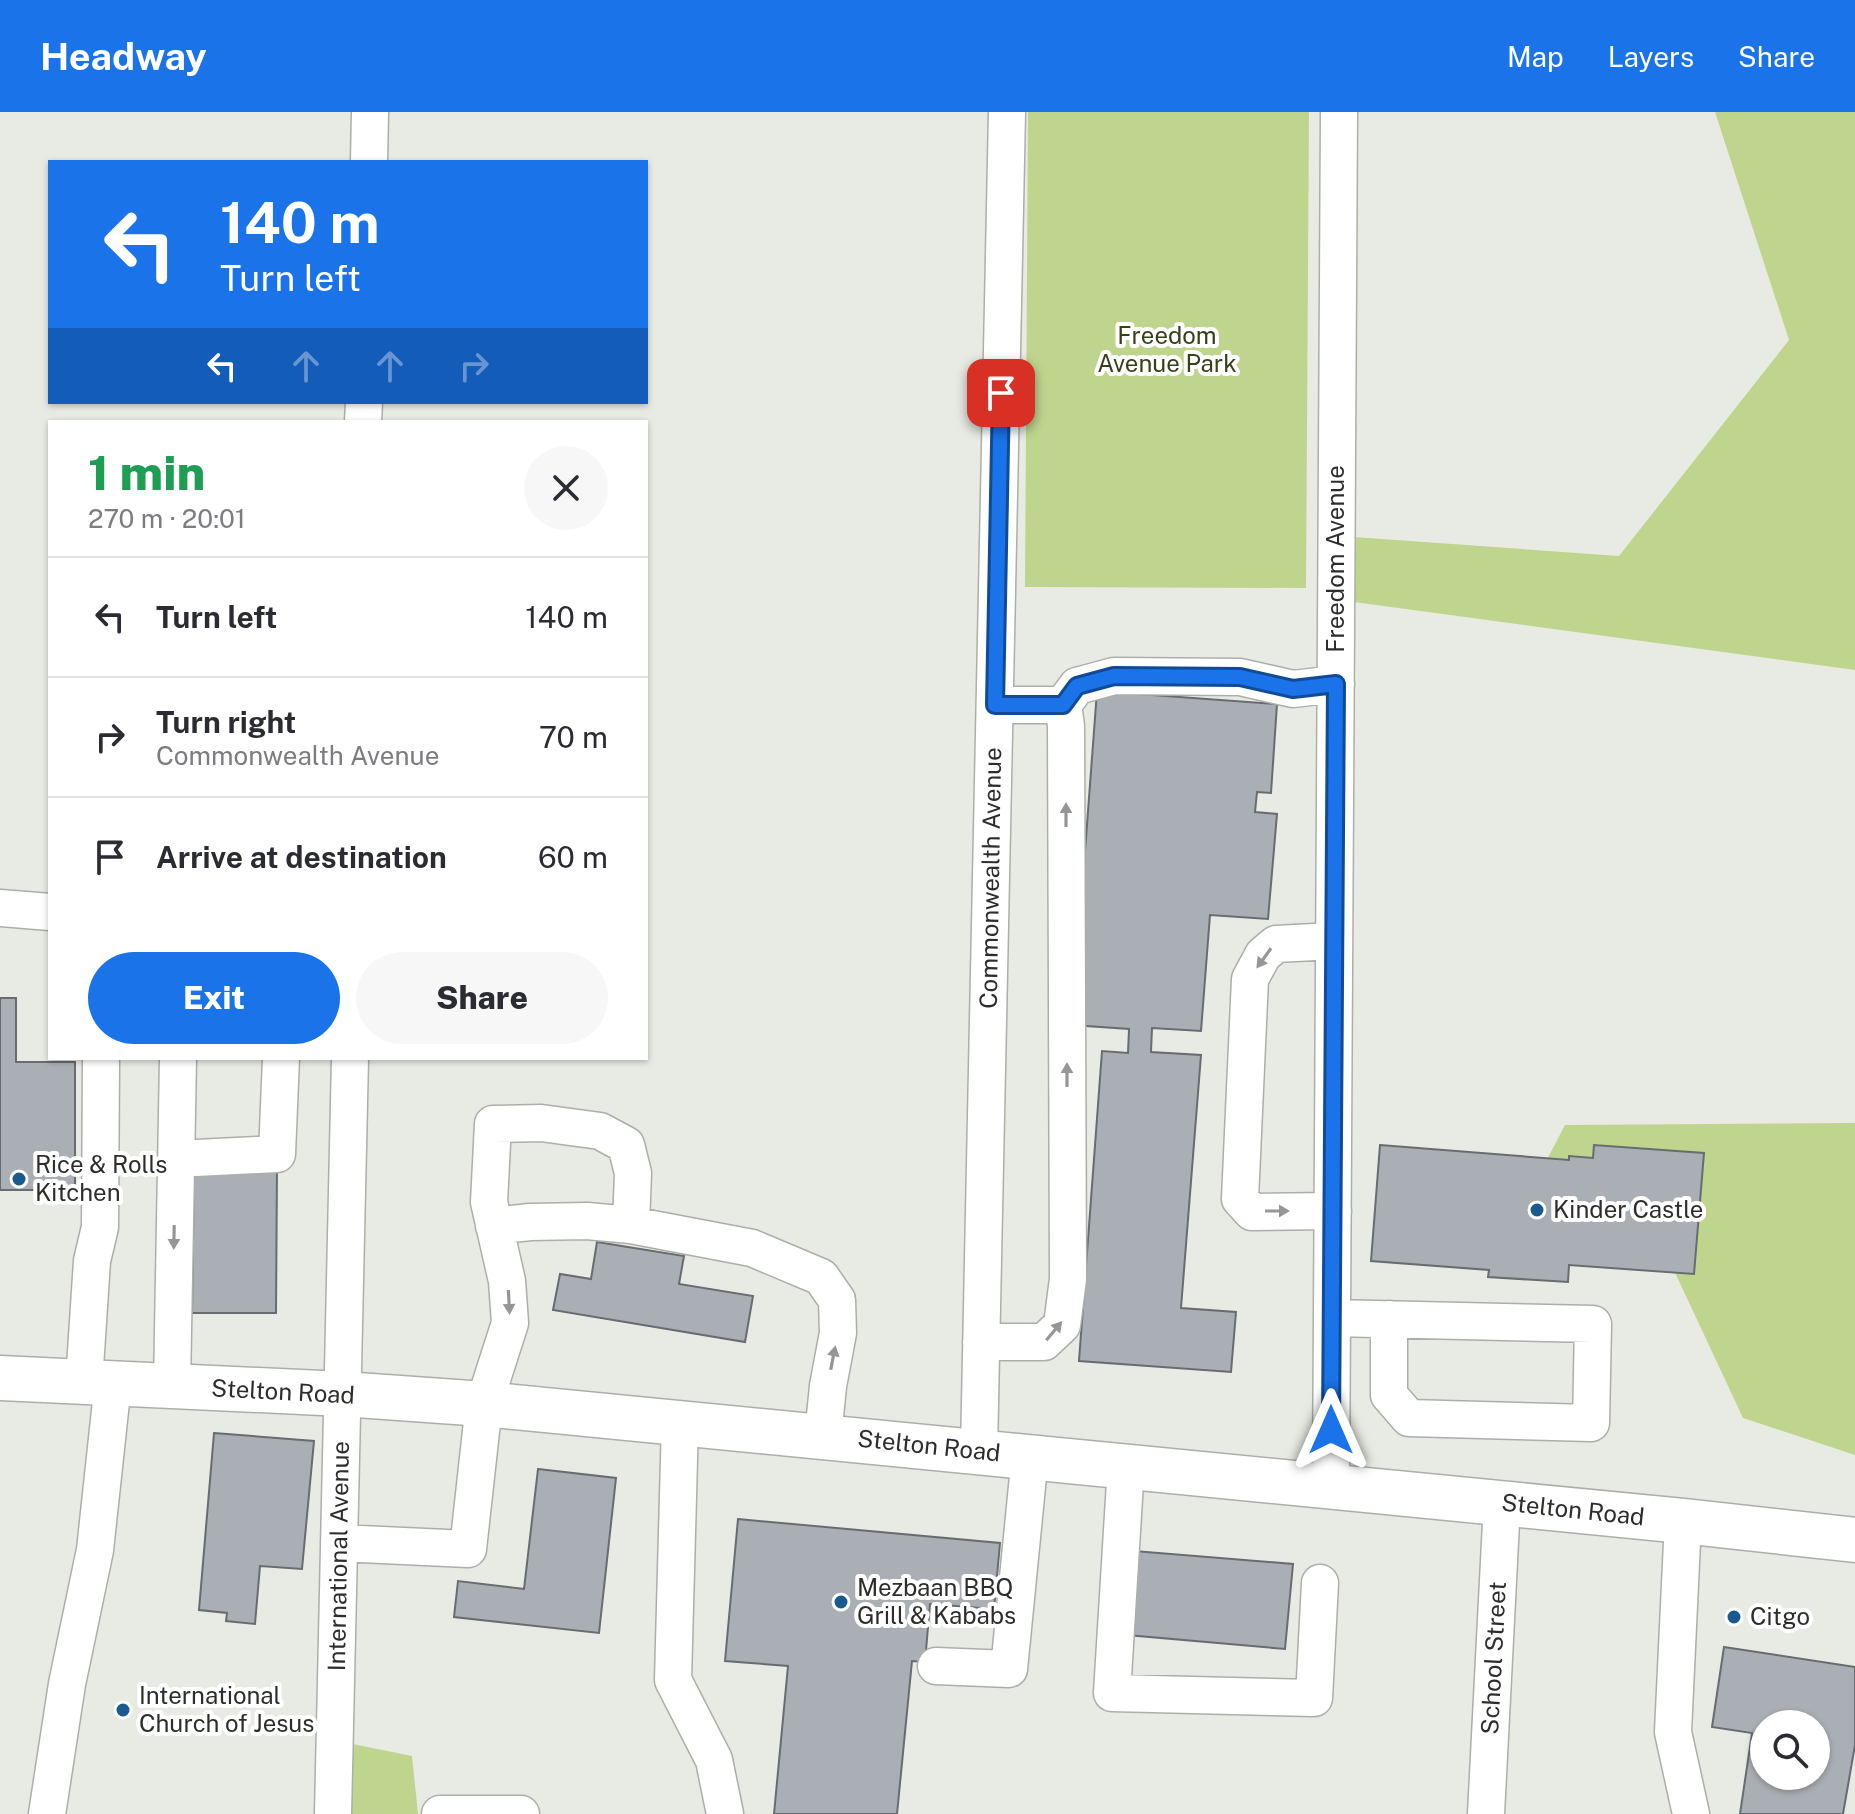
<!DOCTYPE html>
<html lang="en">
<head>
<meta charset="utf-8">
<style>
  :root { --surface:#fff; --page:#f7f7f7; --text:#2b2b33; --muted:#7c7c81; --line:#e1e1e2; --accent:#1a73e8 }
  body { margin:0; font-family:"Public Sans",sans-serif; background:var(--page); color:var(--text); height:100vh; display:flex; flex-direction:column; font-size:30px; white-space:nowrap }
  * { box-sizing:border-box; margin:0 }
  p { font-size:26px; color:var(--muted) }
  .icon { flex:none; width:44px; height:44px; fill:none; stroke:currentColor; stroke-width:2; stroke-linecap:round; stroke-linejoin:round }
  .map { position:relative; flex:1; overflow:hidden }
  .side { position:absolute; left:48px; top:308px; width:600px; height:640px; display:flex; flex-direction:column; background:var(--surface); border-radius:0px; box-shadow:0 2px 6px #0004 }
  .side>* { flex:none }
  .top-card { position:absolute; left:48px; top:48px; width:600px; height:244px; border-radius:0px; box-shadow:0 2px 6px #0004; background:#1a73e8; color:#fff; overflow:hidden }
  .buttons { position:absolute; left:1750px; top:1598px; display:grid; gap:16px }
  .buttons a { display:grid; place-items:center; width:80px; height:80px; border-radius:50%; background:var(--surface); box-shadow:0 2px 6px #0004; font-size:40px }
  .pin { position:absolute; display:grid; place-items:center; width:68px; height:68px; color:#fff; margin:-34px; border-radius:16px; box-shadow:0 4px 12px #0006 }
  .me { position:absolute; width:88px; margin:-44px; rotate:0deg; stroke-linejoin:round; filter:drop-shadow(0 0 6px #0008) }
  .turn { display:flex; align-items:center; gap:28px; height:168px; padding:0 40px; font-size:36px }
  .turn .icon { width:104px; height:104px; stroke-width:2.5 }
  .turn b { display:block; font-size:56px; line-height:68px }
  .lanes { display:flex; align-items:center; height:76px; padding:0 40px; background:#0003; justify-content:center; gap:40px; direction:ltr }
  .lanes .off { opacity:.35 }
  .round { display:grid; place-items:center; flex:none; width:84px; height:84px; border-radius:42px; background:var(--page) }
  .overview { display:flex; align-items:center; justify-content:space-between; height:136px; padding:0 40px }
  h1 { font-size:48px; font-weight:800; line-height:60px; color:#1e9e55 }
  .action { display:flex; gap:16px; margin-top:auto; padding:16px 40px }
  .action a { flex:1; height:92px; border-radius:48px; background:var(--accent); color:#fff; font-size:32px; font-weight:800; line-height:92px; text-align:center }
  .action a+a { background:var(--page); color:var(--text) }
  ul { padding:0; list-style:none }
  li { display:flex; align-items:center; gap:24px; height:120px; padding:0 40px; border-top:2px solid var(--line) }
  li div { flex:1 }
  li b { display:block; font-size:30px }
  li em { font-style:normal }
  header { display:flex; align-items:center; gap:48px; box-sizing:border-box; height:112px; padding:0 40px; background:var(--accent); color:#fff }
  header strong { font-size:38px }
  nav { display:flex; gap:44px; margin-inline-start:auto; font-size:28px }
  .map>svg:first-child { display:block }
  .green { fill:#bfd58e }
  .building { fill:#aaafb5; stroke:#676c71; stroke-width:2; fill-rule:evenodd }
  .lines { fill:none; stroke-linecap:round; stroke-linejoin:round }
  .minor-casing { stroke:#acafa8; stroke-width:39 }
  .major-casing { stroke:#acafa8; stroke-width:47 }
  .minor { stroke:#fff; stroke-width:36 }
  .major { stroke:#fff; stroke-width:44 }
  .oneway { fill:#969695 }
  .route-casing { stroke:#114b97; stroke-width:20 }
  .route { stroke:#1a73e8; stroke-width:14 }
  .poi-dot { fill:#1b5a90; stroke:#fff; stroke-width:3 }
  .labels { text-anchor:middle; stroke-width:8; stroke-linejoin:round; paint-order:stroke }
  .park-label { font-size:24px; fill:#354118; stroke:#fff }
  .street-label { font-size:24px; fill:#2d2e2b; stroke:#fff }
  .poi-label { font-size:24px; fill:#2d2e2b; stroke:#fff; text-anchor:start }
</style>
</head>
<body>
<header>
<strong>Headway</strong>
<nav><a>Map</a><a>Layers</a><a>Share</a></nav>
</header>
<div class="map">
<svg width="1855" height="1702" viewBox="0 0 1855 1702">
  <rect width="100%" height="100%" fill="#e8ebe3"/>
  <!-- green -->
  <path class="green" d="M 1028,0 L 1309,0 L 1306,476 L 1025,475 Z
    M 1715,0 L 1855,0 L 1855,558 L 1339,488 L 1340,424 L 1619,444 L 1789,228 Z
    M 1855,1011 L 1855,1343 L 1743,1306 L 1656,1120 L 1541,1059 L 1565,1013 Z
    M 328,1627 L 412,1644 L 418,1702 L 331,1702 Z"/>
  <!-- building -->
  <path class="building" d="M 1097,579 L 1277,592 L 1271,681 L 1257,680 L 1255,700 L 1277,702 L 1268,807 L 1210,803 L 1201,919 L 1152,916 L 1151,940 L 1201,943 L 1181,1196 L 1236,1200 L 1231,1260 L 1079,1249 L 1102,939 L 1128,941 L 1129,917 L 1072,913 Z
    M 0,886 L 16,886 L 16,950 L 75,950 L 75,1078 L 0,1078 Z
    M 1380,1033 L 1569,1048 L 1569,1044 L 1593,1046 L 1594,1033 L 1704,1041 L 1694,1162 L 1569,1153 L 1568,1170 L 1488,1165 L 1489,1158 L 1371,1149 Z
    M 194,1056 L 277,1056 L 276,1201 L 192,1201 Z
    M 597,1130 L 684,1144 L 679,1172 L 753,1184 L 745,1230 L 553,1198 L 560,1162 L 591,1167 Z
    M 214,1321 L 314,1329 L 302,1457 L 260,1454 L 255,1512 L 226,1509 L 227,1501 L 199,1498 Z
    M 538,1357 L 616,1366 L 599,1521 L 454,1505 L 458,1469 L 524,1477 Z
    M 738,1407 L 1000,1431 L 994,1497 L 930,1492 L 925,1550 L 912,1549 L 897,1702 L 774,1702 L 788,1554 L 725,1549 Z
    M 1134,1439 L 1293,1452 L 1285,1537 L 1127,1523 Z
    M 1724,1535 L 1855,1555 L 1855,1633 L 1843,1702 L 1740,1702 L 1752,1621 L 1712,1615 ZM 1764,1612 L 1816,1612 L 1816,1664 L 1764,1664 Z"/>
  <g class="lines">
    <!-- minor casing -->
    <g class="minor-casing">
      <path id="minor" d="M 369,50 L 370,0
        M 363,310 L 364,290
        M 995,593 L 1063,593
        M 0,796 L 50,800
        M 176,1047 L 277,1042 L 281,946
        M 1333,1099 L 1252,1100 L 1240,1087 L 1250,867 L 1263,843 L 1276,832 L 1334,829
        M 494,1114 L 530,1110 L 587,1109 L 631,1113 L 752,1136 L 821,1165 L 837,1188 L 838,1221 L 828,1274 L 823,1324
        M 1332,1206 L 1593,1212 L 1591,1311 L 1409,1306 L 1389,1283 L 1389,1207
        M 981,1230 L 1044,1230 L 1062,1213 L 1068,1167 L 1066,614 L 1063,593 L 1077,574 L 1114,564 L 1240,565 L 1293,577 L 1336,572
        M 84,1270 L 92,1149 L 100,1115 L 101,946
        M 172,1274 L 178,946
        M 680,1311 L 673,1568 L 714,1648 L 725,1702
        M 979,1339 L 1007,0
        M 1126,1354 L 1112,1581 L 1314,1586 L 1320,1471
        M 1331,1374 L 1339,0
        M 1683,1409 L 1673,1620 L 1691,1702
        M 339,1431 L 468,1437 L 484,1292 L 510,1211 L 507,1169 L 489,1090 L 493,1012 L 541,1011 L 600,1019 L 626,1033 L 633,1061 L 631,1113
        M 936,1554 L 1009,1557 L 1030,1344
        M 47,1702 L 67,1572 L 95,1438 L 113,1271
        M 333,1702 L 350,946
        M 440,1702 L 521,1702
        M 1486,1702 L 1502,1391"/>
    </g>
    <!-- major casing -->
    <g class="major-casing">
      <path id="major" d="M 0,1266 L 343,1282 L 484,1292 L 1683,1409 L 1855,1428"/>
    </g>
    <!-- minor -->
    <use href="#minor" class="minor"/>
    <!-- major -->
    <use href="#major" class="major"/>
  </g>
  <!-- one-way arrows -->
  <defs><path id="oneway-solid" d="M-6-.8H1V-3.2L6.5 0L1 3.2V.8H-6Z" transform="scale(2)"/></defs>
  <g class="oneway">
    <use href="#oneway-solid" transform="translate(1066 703) rotate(-90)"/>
    <use href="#oneway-solid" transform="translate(1264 846) rotate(126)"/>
    <use href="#oneway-solid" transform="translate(1067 963) rotate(-90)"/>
    <use href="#oneway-solid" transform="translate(1277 1099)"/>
    <use href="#oneway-solid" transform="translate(174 1125) rotate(91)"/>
    <use href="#oneway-solid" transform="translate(509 1190) rotate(87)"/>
    <use href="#oneway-solid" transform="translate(1054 1219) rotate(-50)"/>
    <use href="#oneway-solid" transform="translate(833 1246) rotate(-79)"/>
  </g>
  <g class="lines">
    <!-- route casing -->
    <g class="route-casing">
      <path id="route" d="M 1001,281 L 995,593 L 1063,593 L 1077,574 L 1114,564 L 1240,565 L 1293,577 L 1336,572 L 1331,1318"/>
    </g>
    <!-- route -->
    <use href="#route" class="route"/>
  </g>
  <!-- markers -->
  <g class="poi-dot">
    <circle cx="19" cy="1067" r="8"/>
    <circle cx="1537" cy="1098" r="8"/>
    <circle cx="841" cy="1490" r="8"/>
    <circle cx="1734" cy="1505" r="8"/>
    <circle cx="123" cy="1598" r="8"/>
  </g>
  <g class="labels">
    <!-- park labels -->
    <g class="park-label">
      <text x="1167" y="232">Freedom<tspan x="1167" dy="28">Avenue Park</tspan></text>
    </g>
    <!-- street labels -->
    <g class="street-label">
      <text transform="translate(1336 447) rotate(-90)" y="8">Freedom Avenue</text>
      <text transform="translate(991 766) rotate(-89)" y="8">Commonwealth Avenue</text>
      <text transform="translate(283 1280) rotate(3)" y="8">Stelton Road</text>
      <text transform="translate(929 1334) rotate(6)" y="8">Stelton Road</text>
      <text transform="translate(1573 1398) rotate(6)" y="8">Stelton Road</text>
      <text transform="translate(339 1444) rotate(-89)" y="8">International Avenue</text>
      <text transform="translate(1494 1546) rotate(-87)" y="8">School Street</text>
    </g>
    <!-- poi labels -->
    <g class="poi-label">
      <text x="35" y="1061">Rice &amp; Rolls<tspan x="35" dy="28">Kitchen</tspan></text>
      <text x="1553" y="1106">Kinder Castle</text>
      <text x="857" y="1484">Mezbaan BBQ<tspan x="857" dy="28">Grill &amp; Kababs</tspan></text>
      <text x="1750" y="1513">Citgo</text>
      <text x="139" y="1592">International<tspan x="139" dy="28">Church of Jesus</tspan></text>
    </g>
  </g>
</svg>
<div class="buttons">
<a><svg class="icon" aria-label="search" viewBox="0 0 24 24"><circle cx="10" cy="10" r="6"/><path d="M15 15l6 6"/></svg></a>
</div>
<div class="pin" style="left:1001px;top:281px;background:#d93025"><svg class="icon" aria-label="arrive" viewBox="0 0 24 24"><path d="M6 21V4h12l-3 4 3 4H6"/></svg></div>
<svg class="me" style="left:1331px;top:1318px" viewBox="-20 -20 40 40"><path d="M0-17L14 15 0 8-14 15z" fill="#1a73e8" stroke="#fff" stroke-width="4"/></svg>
<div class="top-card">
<div class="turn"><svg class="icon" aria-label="left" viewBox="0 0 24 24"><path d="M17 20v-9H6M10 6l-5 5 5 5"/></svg><div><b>140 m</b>Turn left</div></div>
<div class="lanes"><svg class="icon" aria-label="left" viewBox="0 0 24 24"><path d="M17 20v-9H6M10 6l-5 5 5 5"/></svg><svg class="icon off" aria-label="ahead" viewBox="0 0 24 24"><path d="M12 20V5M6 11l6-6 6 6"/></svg><svg class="icon off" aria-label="ahead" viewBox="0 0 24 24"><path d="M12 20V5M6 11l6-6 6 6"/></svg><svg class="icon off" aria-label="right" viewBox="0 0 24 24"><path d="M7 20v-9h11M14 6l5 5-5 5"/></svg></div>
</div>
<section class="side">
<div class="overview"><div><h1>1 min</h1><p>270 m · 20:01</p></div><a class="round"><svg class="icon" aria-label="close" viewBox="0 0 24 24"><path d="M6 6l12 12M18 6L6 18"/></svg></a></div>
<ul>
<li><svg class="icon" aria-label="left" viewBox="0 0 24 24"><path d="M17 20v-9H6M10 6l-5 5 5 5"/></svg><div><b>Turn left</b></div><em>140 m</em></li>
<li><svg class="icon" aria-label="right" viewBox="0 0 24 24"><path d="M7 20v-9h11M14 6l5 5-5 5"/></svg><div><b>Turn right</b><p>Commonwealth Avenue</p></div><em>70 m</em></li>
<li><svg class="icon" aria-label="arrive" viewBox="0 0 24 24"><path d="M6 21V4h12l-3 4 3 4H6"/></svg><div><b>Arrive at destination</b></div><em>60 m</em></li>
</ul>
<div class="action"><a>Exit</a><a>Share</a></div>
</section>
</div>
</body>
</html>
